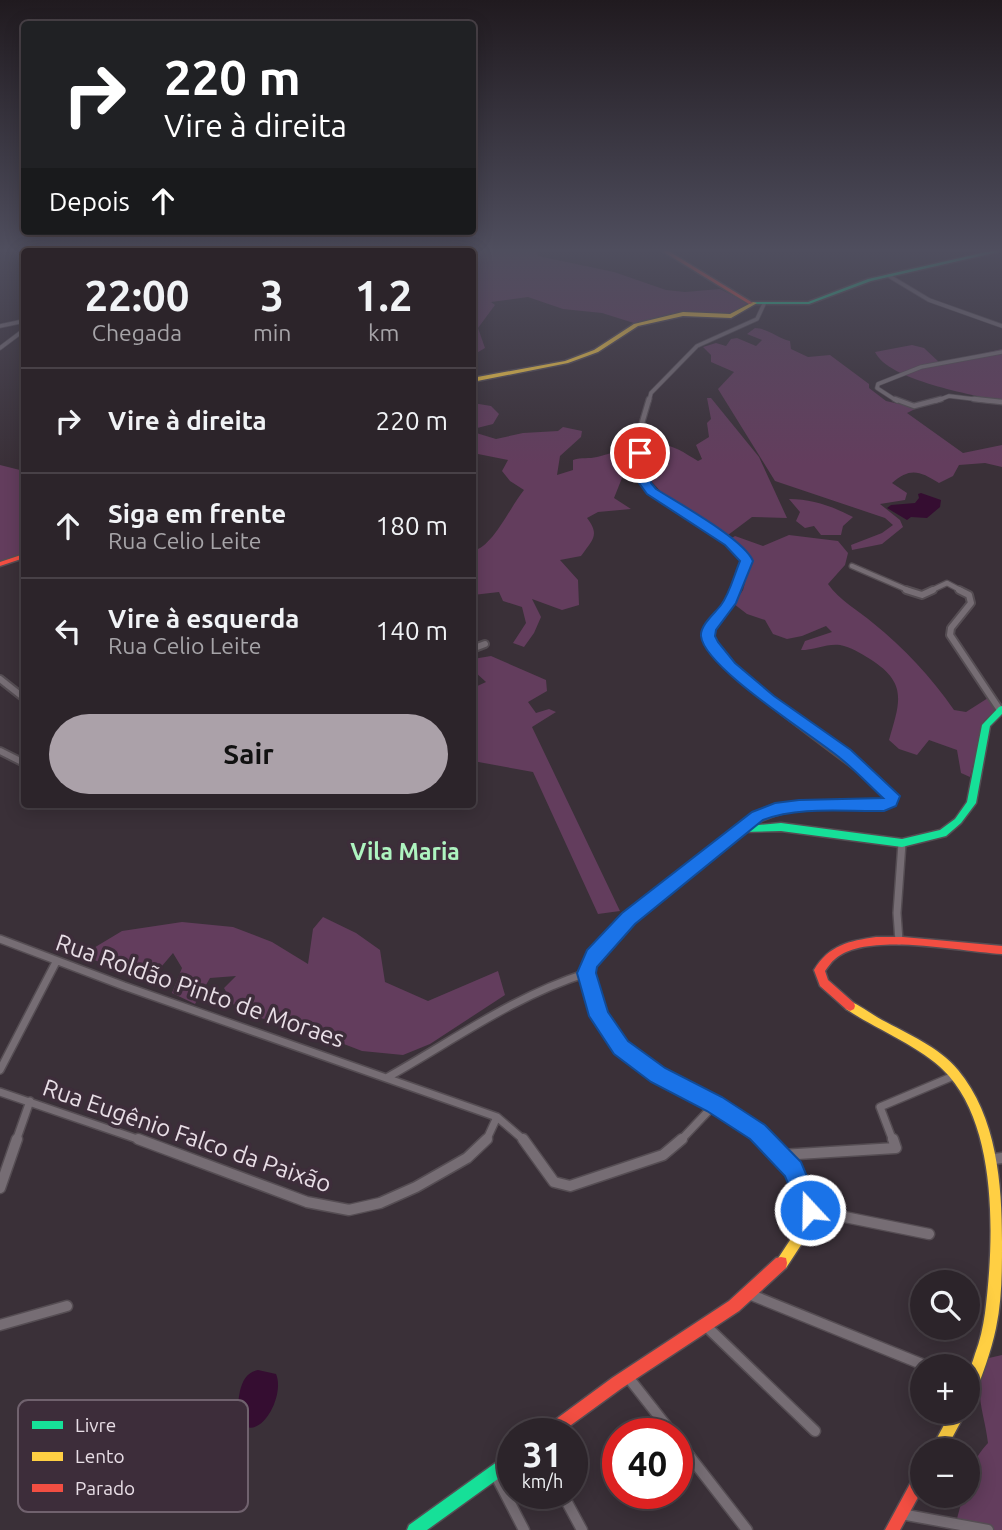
<!DOCTYPE html>
<html lang="pt">
<head>
<meta charset="utf-8">
<style>
  :root { --surface:#2c242a; --page:#342c32; --text:#f1f3f6; --muted:#a6a4a8; --line:#484147; --accent:#aba1a9 }
  body { margin:0; font-family:Ubuntu,sans-serif; background:var(--page); color:var(--text); height:100vh; display:flex; flex-direction:column; font-size:26px; white-space:nowrap }
  * { box-sizing:border-box; margin:0 }
  p { font-size:23px; color:var(--muted) }
  .icon { flex:none; width:38px; height:38px; fill:none; stroke:currentColor; stroke-width:2; stroke-linecap:round; stroke-linejoin:round }
  .map { position:relative; flex:1; overflow:hidden }
  .drawer { position:absolute; left:21px; top:248px; width:455px; height:560px; display:flex; flex-direction:column; background:var(--surface); border-radius:7px; box-shadow:0 4px 18px #0003,0 0 0 2px var(--line) }
  .drawer>* { flex:none }
  .banner { position:absolute; left:21px; top:21px; width:455px; height:214px; border-radius:7px; box-shadow:0 4px 18px #0003,0 0 0 2px var(--line); background:#202124; color:#fff; overflow:hidden }
  .controls { position:absolute; left:910px; top:1270px; display:grid; gap:14px }
  .controls a { display:grid; place-items:center; width:70px; height:70px; border-radius:50%; background:var(--surface); box-shadow:0 4px 18px #0003,0 0 0 2px var(--line); font-size:35px }
  .speed { position:absolute; left:497px; top:1418px; display:flex; gap:14px; font-size:35px; font-weight:700; text-align:center }
  .speed>* { display:grid; place-content:center; width:91px; height:91px; border-radius:50%; background:var(--surface); box-shadow:0 4px 18px #0003,0 0 0 2px var(--line); line-height:1 }
  .speed small { font-size:18px; font-weight:400 }
  .speed .limit { border:10px solid #d22; background:#fff; color:#111 }
  .pin { position:absolute; display:grid; place-items:center; width:60px; height:60px; color:#fff; margin:-30px; border:4px solid #fff; border-radius:50%; box-shadow:0 2px 7px #0007 }
  .me { position:absolute; width:77px; margin:-38px; rotate:339deg; stroke-linejoin:round; filter:drop-shadow(0 0 5px #0008) }
  .turn { display:flex; align-items:center; gap:24px; height:147px; padding:0 28px; font-size:32px }
  .turn .icon { width:91px; height:91px; stroke-width:2.5 }
  .turn b { display:block; font-size:49px; line-height:60px }
  .then { display:flex; align-items:center; height:66px; padding:0 28px; background:#0003; gap:14px; font-size:26px }
  .eta { display:flex; justify-content:space-evenly; align-items:center; height:119px; text-align:center }
  .eta b { font-size:42px; font-weight:700; line-height:49px }
  .cta { display:flex; gap:14px; margin-top:auto; padding:14px 28px }
  .cta a { flex:1; height:80px; border-radius:42px; background:var(--accent); color:#111; font-size:28px; font-weight:700; line-height:80px; text-align:center }
  ul { padding:0; list-style:none }
  li { display:flex; align-items:center; gap:21px; height:105px; padding:0 28px; border-top:2px solid var(--line) }
  li div { flex:1 }
  li b { display:block; font-size:26px }
  li em { font-style:normal }
  .map>svg:first-child { display:block }
  .green { fill:#633d5d }
  .water { fill:#350d31 }
  .lines { fill:none; stroke-linecap:round; stroke-linejoin:round }
  .street-far4-casing { stroke:#554d53; stroke-width:5 }
  .street-far3-casing { stroke:#554d53; stroke-width:7 }
  .street-far2-casing { stroke:#554d53; stroke-width:10 }
  .street-far1-casing { stroke:#554d53; stroke-width:10 }
  .street-casing { stroke:#554d53; stroke-width:13 }
  .fast-casing { stroke:#554d53; stroke-width:3 }
  .slow-casing { stroke:#554d53; stroke-width:3 }
  .jam-casing { stroke:#554d53; stroke-width:3 }
  .street-far4 { stroke:#766d74; stroke-width:3.5 }
  .street-far3 { stroke:#766d74; stroke-width:4.5 }
  .street-far2 { stroke:#766d74; stroke-width:6 }
  .street-far1 { stroke:#766d74; stroke-width:7 }
  .street { stroke:#766d74; stroke-width:10 }
  .fast { fill:#16e098; fill-rule:evenodd }
  .slow { fill:#ffcf43; fill-rule:evenodd }
  .jam { fill:#f24e42; fill-rule:evenodd }
  .route { fill:#1a73e8; stroke:#114b97; stroke-width:2 }
  .labels { text-anchor:middle; stroke-width:7; stroke-linejoin:round; paint-order:stroke }
  .neighbourhood-label { font-size:23px; font-weight:bold; fill:#aef4c0; stroke:#3d2d3a }
  .near-street-label { font-size:24px; fill:#e8dee6; stroke:#3d2d3a }
  .key { fill:#3d2d3a; stroke:#70626e; stroke-width:2 }
  .key-label { font-size:19px; fill:#e8dee6 }
</style>
</head>
<body>
<div class="map">
<svg width="1002" height="1530" viewBox="0 0 1002 1530">
  <rect width="100%" height="100%" fill="#3a3038"/>
  <!-- green -->
  <path class="green" d="M 428,249 L 537,249 L 538,256 L 614,272 L 666,290 L 685,292 L 720,289 L 748,303 L 733,314 L 687,313 L 637,324 L 602,313 L 563,309 L 528,297 L 491,302 L 495,305 L 478,328 L 485,348 L 473,355 L 472,252 L 425,252 Z
    M 755,328 C 770,329 777,338 790,341 L 791,349 L 808,357 L 830,355 L 869,384 L 869,388 L 886,401 L 917,408 L 907,413 L 963,453 L 1002,445 L 1002,467 L 985,463 L 959,465 L 953,476 L 939,483 C 920,471 910,467 892,483 L 907,493 L 905,500 L 880,504 L 900,520 L 903,527 L 882,544 L 852,550 L 851,545 L 882,533 L 893,525 L 885,518 L 775,481 L 718,389 L 734,372 L 711,362 L 711,355 L 703,347 L 716,343 L 726,346 L 731,339 L 737,338 L 756,346 L 762,340 L 747,334 Z
    M 912,345 L 924,348 L 940,363 L 1002,349 L 1002,401 C 972,395 888,380 875,352 Z
    M 707,398 L 711,398 L 759,457 L 787,518 L 752,517 L 728,535 L 662,493 L 652,482 L 657,458 L 650,450 L 653,445 C 670,442 683,452 698,461 L 702,459 L 696,445 L 709,437 L 707,423 L 711,419 Z
    M 473,403 L 491,406 L 499,414 L 493,424 L 473,429 Z
    M 563,427 L 582,431 L 581,437 L 560,456 L 557,475 L 573,470 L 573,460 C 582,457 589,459 597,457 C 607,455 610,452 621,453 L 624,473 L 614,498 L 631,509 L 598,512 L 587,518 C 600,535 593,539 581,556 L 560,560 L 578,580 L 579,605 L 562,610 L 532,599 L 541,617 L 534,633 L 524,647 L 513,643 L 526,623 L 522,607 L 503,601 L 499,592 L 473,595 L 473,551 C 493,547 510,507 524,490 L 510,481 L 502,471 L 508,460 L 473,453 L 473,432 L 496,439 L 523,433 L 558,431 Z
    M 0,465 L 24,471 L 24,554 L 0,563 Z
    M 789,499 C 812,499 832,506 853,517 L 843,526 L 841,535 L 821,535 L 814,526 L 805,528 L 796,521 L 800,512 Z
    M 789,535 L 838,541 L 848,553 L 845,565 L 828,584 C 839,600 858,610 873,623 C 904,648 931,677 954,710 L 966,712 L 988,698 L 997,708 L 984,721 L 970,777 L 961,773 L 957,750 L 929,740 L 917,755 L 899,749 L 889,740 C 900,702 908,683 870,659 C 860,653 851,647 840,645 C 828,643 814,650 801,650 L 805,641 L 832,632 L 826,626 L 802,636 L 787,639 L 773,634 L 765,620 L 747,614 L 734,604 L 743,590 L 751,560 L 730,539 L 735,536 L 763,546 Z
    M 491,656 L 546,680 L 547,691 L 528,702 L 536,713 L 549,709 L 556,712 L 532,727 L 620,911 L 598,914 L 533,772 L 473,761 L 473,688 L 486,682 L 474,671 L 473,659 Z
    M 323,917 L 356,933 L 380,950 L 385,982 L 428,1001 L 498,971 L 505,995 L 430,1044 L 403,1055 L 362,1051 L 310,1031 L 238,1012 L 224,988 L 236,976 L 210,978 L 195,1004 L 172,993 L 182,968 L 173,953 L 156,973 L 136,977 L 82,955 L 122,931 L 182,922 L 233,927 L 272,942 L 308,964 L 313,929 Z
    M 1002,1355 L 1002,1530 L 954,1530 L 963,1496 L 968,1496 C 968,1474 973,1459 988,1443 C 984,1409 971,1389 989,1358 Z"/>
  <!-- water -->
  <path class="water" d="M 921,493 L 941,500 L 940,507 L 927,518 L 911,517 L 907,520 L 887,508 L 891,505 L 915,503 L 919,498 L 918,494 Z
    M 258,1370 L 276,1374 C 286,1397 257,1448 237,1419 C 239,1402 237,1374 258,1370 Z"/>
  <g class="lines">
    <!-- street-far4 casing -->
    <g class="street-far4-casing">
      <path id="street-far4" d="M 37,249 L 37,252
        M 246,252 L 252,249
        M 889,276 L 929,300 L 1002,326
        M 0,326 L 24,321
        M 0,348 L 24,330
        M 649,401 L 651,393 L 697,346 L 757,319 L 764,304
        M 897,401 L 877,388 L 878,384 L 921,367 L 1002,352
        M 936,401 L 949,396 L 990,401"/>
    </g>
    <!-- street-far3 casing -->
    <g class="street-far3-casing">
      <path id="street-far3" d="M 649,399 L 639,433 L 645,483 L 652,491 C 683,512 725,530 747,561 L 735,591
        M 895,399 L 914,406 L 941,399
        M 974,399 L 1002,402
        M 852,566 L 910,591
        M 930,591 L 947,583 L 962,591"/>
    </g>
    <!-- street-far2 casing -->
    <g class="street-far2-casing">
      <path id="street-far2" d="M 736,590 L 708,633 C 713,671 857,761 892,796 L 890,802 C 874,808 858,806 841,805 C 804,803 771,808 740,829
        M 906,590 L 922,595 L 933,590
        M 959,590 L 969,595 L 971,603 L 951,628 L 950,635 L 1000,710
        M 472,649 L 485,644
        M 0,679 L 24,698
        M 0,751 L 24,763"/>
    </g>
    <!-- street-far1 casing -->
    <g class="street-far1-casing">
      <path id="street-far1" d="M 0,939 L 124,986 L 497,1117 L 525,1141
        M 899,941 L 897,913 L 902,843
        M 0,1070 L 56,962
        M 388,1077 C 454,1040 514,996 587,973
        M 0,1092 L 143,1141
        M 16,1141 L 30,1101
        M 486,1141 L 497,1117
        M 680,1141 L 715,1104
        M 893,1141 L 880,1107 L 956,1075"/>
    </g>
    <!-- street casing -->
    <g class="street-casing">
      <path id="street" d="M 138,1139 L 307,1202 L 349,1210 L 380,1203 L 416,1187 L 467,1158 L 487,1139
        M 523,1139 L 554,1182 L 570,1186 L 663,1155 L 682,1139
        M 781,1155 L 896,1148 L 893,1139
        M 994,1159 L 1002,1158
        M 0,1188 L 17,1139
        M 810,1210 L 929,1234
        M 749,1294 L 929,1367
        M 0,1325 L 67,1306
        M 706,1326 L 815,1431
        M 628,1377 L 672,1433
        M 677,1440 L 747,1530
        M 495,1474 L 524,1530
        M 562,1493 L 582,1530
        M 901,1514 L 988,1530"/>
    </g>
    <!-- fast casing -->
    <g class="fast-casing">
      <path id="fast" d="M 999,249 L 1002,249 L 1002,251 L 871,281 L 809,304 L 755,304 L 753,303 L 755,302 L 808,302 L 868,279 Z
        M 1002,706 L 1002,714 L 990,726 L 976,803 L 961,823 L 946,836 L 902,847 L 781,831 L 742,832 L 632,921 L 597,958 L 592,973 L 605,1018 L 604,1021 L 600,1023 L 596,1021 L 582,973 L 589,953 L 624,915 L 737,827 L 781,823 L 902,839 L 940,830 L 955,819 L 967,802 L 982,725 L 999,707 Z
        M 513,1452 L 513,1468 L 427,1530 L 407,1530 L 409,1525 L 508,1454 Z"/>
    </g>
    <!-- slow casing -->
    <g class="slow-casing">
      <path id="slow" d="M 753,302 L 757,303 L 731,318 L 683,316 L 638,326 L 598,352 L 568,363 L 472,382 L 472,378 L 565,361 L 594,350 L 634,324 L 683,312 L 730,314 Z
        M 850,1001 C 861,1006 871,1014 882,1020 C 908,1034 939,1047 958,1070 C 997,1117 1002,1184 1002,1242 C 1002,1271 1002,1300 996,1328 C 991,1352 982,1376 973,1399 L 968,1401 C 968,1393 966,1383 968,1374 C 970,1368 973,1361 975,1354 C 980,1341 983,1327 985,1313 C 994,1243 998,1132 949,1076 C 925,1048 877,1030 846,1009 L 845,1006 L 846,1003 Z
        M 600,1013 L 604,1015 L 625,1044 L 662,1071 L 719,1100 L 762,1128 L 797,1165 L 816,1210 L 803,1242 L 786,1268 L 781,1269 L 776,1268 L 775,1263 L 794,1234 L 804,1210 L 789,1173 L 754,1136 L 711,1108 L 654,1079 L 617,1052 L 595,1018 L 596,1015 Z
        M 951,1412 L 966,1412 L 945,1451 L 930,1451 Z"/>
    </g>
    <!-- jam casing -->
    <g class="jam-casing">
      <path id="jam" d="M 659,249 L 665,249 L 753,303 L 749,304 Z
        M 24,554 L 24,558 L 0,566 L 0,562 Z
        M 876,937 L 903,937 L 1002,946 L 1002,954 C 961,952 867,931 835,959 C 831,962 828,967 825,971 L 828,980 L 854,1003 L 855,1006 L 854,1009 L 850,1011 L 846,1009 L 820,986 L 814,970 C 829,945 849,941 876,937 Z
        M 781,1257 L 786,1258 L 787,1263 L 786,1268 L 739,1311 L 622,1388 L 560,1433 L 542,1433 L 544,1428 L 612,1378 L 729,1301 L 776,1258 Z
        M 922,1469 L 922,1490 L 900,1530 L 885,1530 L 917,1471 Z"/>
    </g>
    <!-- street-far4 -->
    <use href="#street-far4" class="street-far4"/>
    <!-- street-far3 -->
    <use href="#street-far3" class="street-far3"/>
    <!-- street-far2 -->
    <use href="#street-far2" class="street-far2"/>
    <!-- street-far1 -->
    <use href="#street-far1" class="street-far1"/>
    <!-- street -->
    <use href="#street" class="street"/>
    <!-- fast -->
    <use href="#fast" class="fast"/>
    <!-- slow -->
    <use href="#slow" class="slow"/>
    <!-- jam -->
    <use href="#jam" class="jam"/>
  </g>
  <!-- sky -->
  <linearGradient id="sky" x2="0" y2="1"><stop stop-color="#201a1f"/><stop offset="0.54" stop-color="#4f4e5e"/><stop offset="1" stop-color="#4f4e5e" stop-opacity="0"/></linearGradient>
  <rect width="1002" height="464" fill="url(#sky)"/>
  <!-- route -->
  <path class="route" d="M 640,450 L 646,453 L 651,483 L 656,489 C 678,503 744,539 753,561 L 736,603 L 716,630 L 715,636 L 718,642 L 735,663 L 774,696 L 851,750 L 900,796 L 896,806 L 884,811 C 845,812 800,806 763,820 L 635,924 L 597,967 L 596,973 L 608,1012 L 628,1041 L 665,1068 L 722,1097 L 765,1125 L 801,1162 L 821,1210 L 818,1218 L 810,1222 L 802,1218 L 785,1176 L 750,1139 L 707,1111 L 651,1082 L 614,1054 L 589,1016 L 577,973 L 587,950 L 622,913 L 752,812 L 775,803 L 799,800 L 883,798 C 869,785 855,770 840,758 C 814,736 704,668 701,636 C 700,625 715,613 721,605 C 730,593 734,575 740,561 L 725,545 L 647,494 L 639,483 L 635,453 Z"/>
  <g class="labels">
    <!-- neighbourhood labels -->
    <g class="neighbourhood-label">
      <text x="405" y="860">Vila Maria</text>
    </g>
    <!-- near-street labels -->
    <g class="near-street-label">
      <text transform="translate(200 991) rotate(19)" y="8">Rua Roldão Pinto de Moraes</text>
      <text transform="translate(187 1136) rotate(19)" y="8">Rua Eugênio Falco da Paixão</text>
    </g>
  </g>
  <!-- legend -->
  <rect x="18" y="1400" width="230" height="112" rx="10" class="key"/>
  <rect x="32" y="1421" width="31" height="8" fill="#16e098"/>
  <rect x="32" y="1452" width="31" height="9" fill="#ffcf43"/>
  <rect x="32" y="1484" width="31" height="8" fill="#f24e42"/>
  <g class="key-label">
    <text x="75" y="1432">Livre</text>
    <text x="75" y="1463">Lento</text>
    <text x="75" y="1495">Parado</text>
  </g>
</svg>
<div class="controls">
<a><svg class="icon" aria-label="search" viewBox="0 0 24 24"><circle cx="10" cy="10" r="6"/><path d="M15 15l6 6"/></svg></a>
<a>+</a>
<a>−</a>
</div>
<div class="speed"><div>31<small>km/h</small></div><div class="limit">40</div></div>
<div class="pin" style="left:640px;top:453px;background:#d93025"><svg class="icon" aria-label="arrive" viewBox="0 0 24 24"><path d="M6 21V4h12l-3 4 3 4H6"/></svg></div>
<svg class="me" style="left:810px;top:1210px" viewBox="-20 -20 40 40"><circle r="17" fill="#1a73e8" stroke="#fff" stroke-width="3"/><path d="M0-11L8 9 0 5-8 9z" fill="#fff"/></svg>
<div class="banner">
<div class="turn"><svg class="icon" aria-label="right" viewBox="0 0 24 24"><path d="M7 20v-9h11M14 6l5 5-5 5"/></svg><div><b>220 m</b>Vire à direita</div></div>
<div class="then">Depois<svg class="icon" aria-label="ahead" viewBox="0 0 24 24"><path d="M12 20V5M6 11l6-6 6 6"/></svg></div>
</div>
<section class="drawer">
<div class="eta">
<div><b>22:00</b><p>Chegada</p></div>
<div><b>3</b><p>min</p></div>
<div><b>1.2</b><p>km</p></div>
</div>
<ul>
<li><svg class="icon" aria-label="right" viewBox="0 0 24 24"><path d="M7 20v-9h11M14 6l5 5-5 5"/></svg><div><b>Vire à direita</b></div><em>220 m</em></li>
<li><svg class="icon" aria-label="ahead" viewBox="0 0 24 24"><path d="M12 20V5M6 11l6-6 6 6"/></svg><div><b>Siga em frente</b><p>Rua Celio Leite</p></div><em>180 m</em></li>
<li><svg class="icon" aria-label="left" viewBox="0 0 24 24"><path d="M17 20v-9H6M10 6l-5 5 5 5"/></svg><div><b>Vire à esquerda</b><p>Rua Celio Leite</p></div><em>140 m</em></li>
</ul>
<div class="cta"><a>Sair</a></div>
</section>
</div>
</body>
</html>
